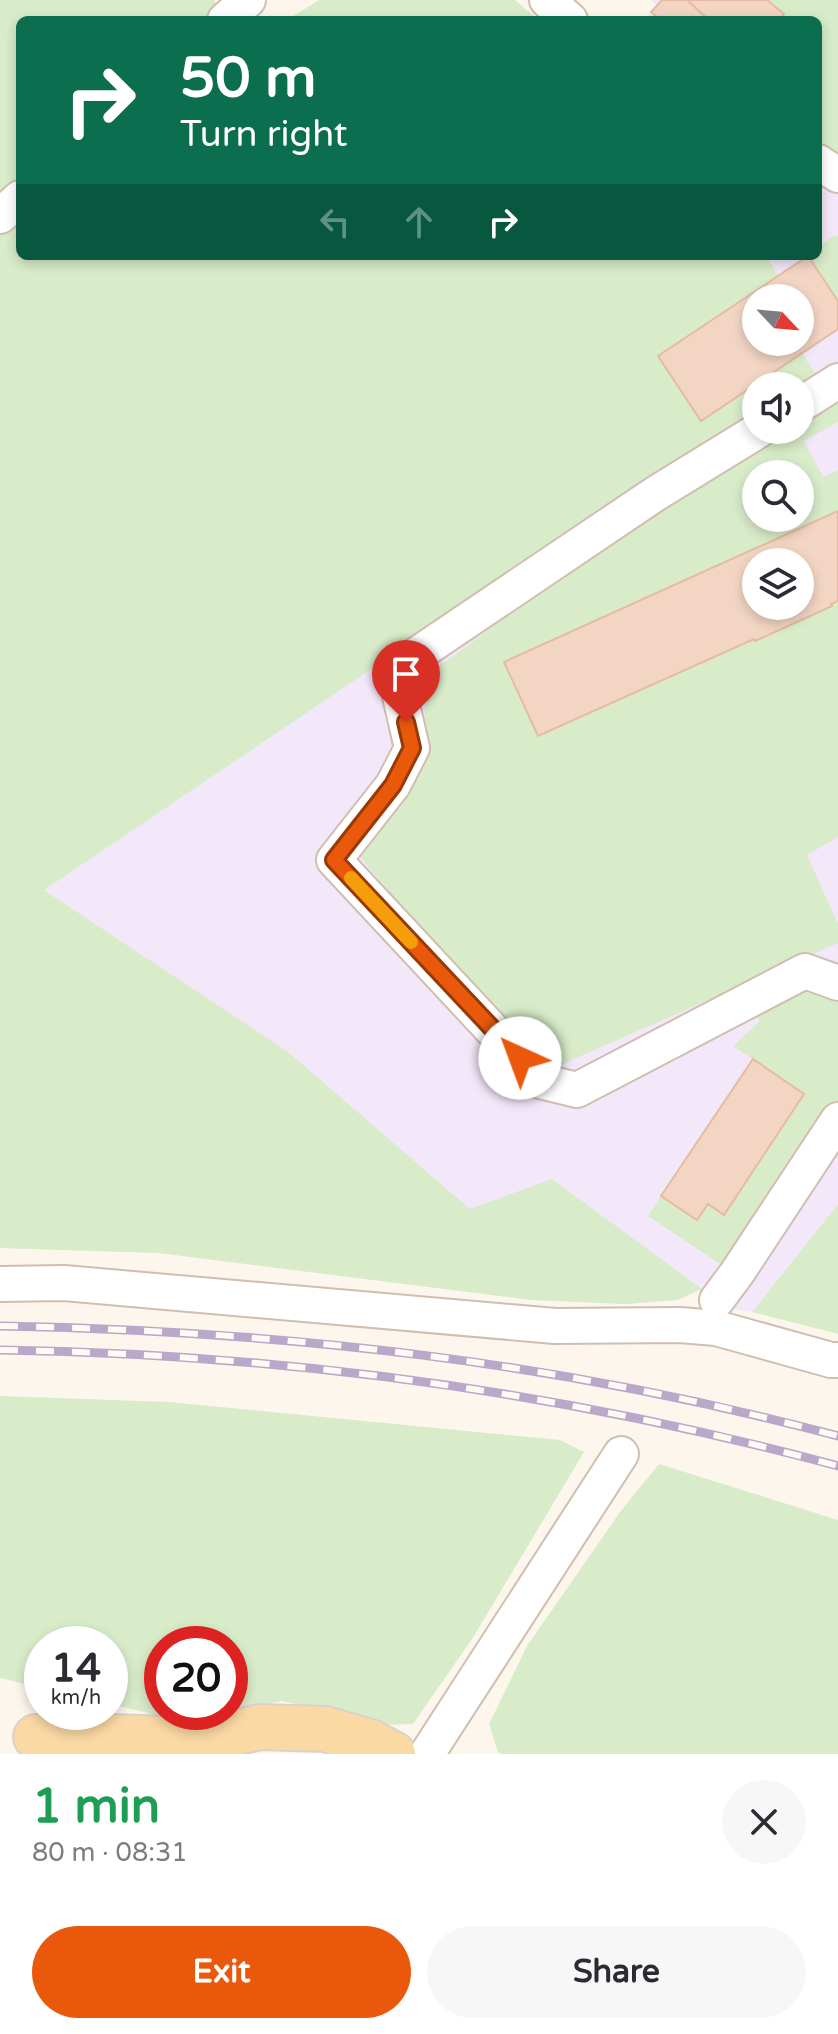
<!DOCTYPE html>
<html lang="en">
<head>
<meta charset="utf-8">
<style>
  :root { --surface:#fff; --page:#f7f7f7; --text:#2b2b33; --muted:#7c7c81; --accent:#ea580c }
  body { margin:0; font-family:"Varela Round",sans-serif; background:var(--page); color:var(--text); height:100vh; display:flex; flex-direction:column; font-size:30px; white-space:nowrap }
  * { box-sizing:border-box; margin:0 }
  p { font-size:26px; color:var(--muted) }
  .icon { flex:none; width:44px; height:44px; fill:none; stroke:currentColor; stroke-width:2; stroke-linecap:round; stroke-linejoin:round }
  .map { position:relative; height:1754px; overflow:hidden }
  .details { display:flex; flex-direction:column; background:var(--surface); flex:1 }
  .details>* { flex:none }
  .top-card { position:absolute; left:16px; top:16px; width:806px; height:244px; border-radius:12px; box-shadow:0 4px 12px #0003; background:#0b6e4f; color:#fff; overflow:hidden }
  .needle { width:52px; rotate:116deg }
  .buttons { position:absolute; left:742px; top:284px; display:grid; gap:16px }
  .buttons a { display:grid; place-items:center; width:72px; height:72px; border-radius:50%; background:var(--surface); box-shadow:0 4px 12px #0003; font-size:40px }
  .speed { position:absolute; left:24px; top:1626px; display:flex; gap:16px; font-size:40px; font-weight:700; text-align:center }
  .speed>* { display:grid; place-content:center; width:104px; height:104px; border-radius:50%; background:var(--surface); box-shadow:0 4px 12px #0003; line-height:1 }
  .speed small { font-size:20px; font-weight:400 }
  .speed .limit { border:12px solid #d22; background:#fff; color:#111 }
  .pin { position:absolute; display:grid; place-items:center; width:68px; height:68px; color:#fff; margin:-82px -34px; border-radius:50% 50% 50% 0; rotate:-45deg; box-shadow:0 0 8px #0007 }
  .pin .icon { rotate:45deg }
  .me { position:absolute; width:88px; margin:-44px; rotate:317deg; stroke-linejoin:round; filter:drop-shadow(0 0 6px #0008) }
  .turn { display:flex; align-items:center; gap:28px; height:168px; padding:0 32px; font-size:36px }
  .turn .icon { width:104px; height:104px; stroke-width:2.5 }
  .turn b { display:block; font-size:56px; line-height:68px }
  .lanes { display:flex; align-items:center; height:76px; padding:0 32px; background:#0003; justify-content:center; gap:40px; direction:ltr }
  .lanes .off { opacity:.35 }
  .round { display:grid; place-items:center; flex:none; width:84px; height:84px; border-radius:42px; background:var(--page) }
  .summary { display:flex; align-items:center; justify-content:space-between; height:136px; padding:0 32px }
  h1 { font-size:48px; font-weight:700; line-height:60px; color:#1e9e55 }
  .action { display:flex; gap:16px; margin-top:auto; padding:16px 32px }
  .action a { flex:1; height:92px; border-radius:48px; background:var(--accent); color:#fff; font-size:32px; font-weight:700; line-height:92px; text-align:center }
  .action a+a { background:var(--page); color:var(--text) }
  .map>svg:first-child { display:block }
  .education { fill:#f3e8fa; fill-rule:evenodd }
  .green { fill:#d8ecc9; fill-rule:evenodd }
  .building { fill:#f3d5c3; stroke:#e6bba3; stroke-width:2; fill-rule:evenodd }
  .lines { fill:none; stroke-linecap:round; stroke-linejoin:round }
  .minor-casing { stroke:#d1beb0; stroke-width:38 }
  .major-casing { stroke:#dad1cd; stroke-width:48 }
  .minor { stroke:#fff; stroke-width:34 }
  .major { stroke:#fbd9a5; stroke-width:44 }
  .rail-casing { stroke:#b9a8c9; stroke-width:9 }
  .rail { stroke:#fffaf3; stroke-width:6; stroke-dasharray:18; stroke-linecap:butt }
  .route-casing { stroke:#983908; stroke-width:20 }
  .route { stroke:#ea580c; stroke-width:14 }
  .slow { stroke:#f59e0b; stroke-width:14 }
</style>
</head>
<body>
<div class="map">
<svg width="838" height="1754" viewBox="0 0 838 1754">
  <rect width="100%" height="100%" fill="#fdf6ec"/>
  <!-- education -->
  <path class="education" d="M 651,0 L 838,0 L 838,1204 L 752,1312 L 728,1308 L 702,1289 L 677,1300 L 626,1304 L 532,1300 L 159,1253 L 0,1248 L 0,844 L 643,256 L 818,256 L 818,20 L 644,20 L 657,6 ZM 756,298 L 800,298 L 800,342 L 756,342 ZM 756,386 L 800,386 L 800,430 L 756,430 ZM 756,474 L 800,474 L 800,518 L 756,518 ZM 756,562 L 800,562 L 800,606 L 756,606 Z"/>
  <!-- green -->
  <path class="green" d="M 0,0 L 214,0 L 224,20 L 20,20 L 20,256 L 767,256 L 778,276 L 658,357 L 701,421 L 802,353 L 820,381 L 800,386 L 756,386 L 756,422 L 404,647 L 44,890 L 288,1052 L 470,1209 L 552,1179 L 702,1289 L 677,1300 L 626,1304 L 532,1300 L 159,1253 L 0,1248 Z
    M 319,0 L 515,0 L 539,20 L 287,20 Z
    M 767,0 L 838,0 L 838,155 L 818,142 L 818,20 L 779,20 L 783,14 Z
    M 833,236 L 838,236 L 838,301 L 808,256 L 818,256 L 818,247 Z
    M 838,398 L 838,422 L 804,441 L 823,477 L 838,470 L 838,837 L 807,855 L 838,924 L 838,943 L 558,1066 L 529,1059 L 356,852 L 357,839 L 401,807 L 397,798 L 424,744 L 425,706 L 433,671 L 640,518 L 785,430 L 800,430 L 800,421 ZM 756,474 L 800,474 L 800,518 L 756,518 ZM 756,562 L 800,562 L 800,606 L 756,606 Z
    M 818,989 L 838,992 L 838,1106 L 729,1270 L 648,1216 L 661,1196 L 697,1220 L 708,1204 L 724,1214 L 804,1094 L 733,1046 L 760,1021 L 755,1015 L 795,992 Z
    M 838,1204 L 838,1334 L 752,1312 Z
    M 0,1396 L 169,1402 L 560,1440 L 584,1452 L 474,1636 L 413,1724 L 386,1725 L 282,1701 L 230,1711 L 230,1644 L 162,1644 L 162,1712 L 224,1712 L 181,1721 L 110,1704 L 110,1644 L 42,1644 L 42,1688 L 0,1678 Z
    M 659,1464 L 838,1520 L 838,1754 L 501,1754 L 498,1752 L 489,1724 L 527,1646 L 620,1512 Z"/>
  <!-- building -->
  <path class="building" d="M 662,0 L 687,0 L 709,20 L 660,20 L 651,12 Z
    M 687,0 L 767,0 L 784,14 L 779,20 L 709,20 Z
    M 808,256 L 838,301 L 838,329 L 701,421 L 658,356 ZM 756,298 L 800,298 L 800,342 L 756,342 Z
    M 838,511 L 838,601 L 831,604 L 832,606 L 755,641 L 754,639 L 538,736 L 504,662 ZM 756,562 L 800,562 L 800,606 L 756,606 Z
    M 753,1059 L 804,1094 L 724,1215 L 708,1204 L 697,1220 L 661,1196 Z"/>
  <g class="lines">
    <!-- minor casing -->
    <g class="minor-casing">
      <path id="minor" d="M 547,0 L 570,20
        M 225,20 L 248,0
        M 818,162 L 838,175
        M 0,216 L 20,198
        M 800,405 L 838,381
        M 759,430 L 655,494 L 394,670 L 412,748 L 393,785 L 334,860 L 540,1081 L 577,1090 L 805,971 L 838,983
        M 0,1284 L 64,1283 L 555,1326 L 680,1325 L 716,1328 L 831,1360 L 838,1360
        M 717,1300 L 737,1273 L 838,1120
        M 427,1754 L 621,1454"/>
    </g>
    <!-- major casing -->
    <g class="major-casing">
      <path id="major" d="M 36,1737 L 80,1736 L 202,1740 L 260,1727 L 325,1729 L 370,1742 L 393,1754"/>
    </g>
    <!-- minor -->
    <use href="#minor" class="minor"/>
    <!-- major -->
    <use href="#major" class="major"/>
    <!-- rail casing -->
    <g class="rail-casing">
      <path id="rail" d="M 0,1326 C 287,1331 560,1362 838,1436
        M 0,1350 C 283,1354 564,1392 838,1466"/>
    </g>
    <!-- rail -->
    <use href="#rail" class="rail"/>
  </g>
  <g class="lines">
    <!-- route casing -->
    <g class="route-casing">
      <path id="route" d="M 406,722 L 412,748 L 393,785 L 334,860 L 520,1058"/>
    </g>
    <!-- route -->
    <use href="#route" class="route"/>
    <!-- slow -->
    <path class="slow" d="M 351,878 L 411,942"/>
  </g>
</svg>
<div class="buttons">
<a><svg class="needle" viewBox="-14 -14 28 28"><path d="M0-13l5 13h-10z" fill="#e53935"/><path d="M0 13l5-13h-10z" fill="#7c7c81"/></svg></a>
<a><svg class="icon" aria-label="sound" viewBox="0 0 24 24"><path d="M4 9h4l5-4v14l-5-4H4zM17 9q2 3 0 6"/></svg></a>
<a><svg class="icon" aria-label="search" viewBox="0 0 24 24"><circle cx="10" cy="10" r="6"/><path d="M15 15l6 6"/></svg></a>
<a><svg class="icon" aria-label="layers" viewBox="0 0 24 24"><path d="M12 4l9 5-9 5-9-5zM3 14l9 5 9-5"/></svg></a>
</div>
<div class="speed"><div>14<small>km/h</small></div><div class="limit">20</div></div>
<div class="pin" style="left:406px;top:722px;background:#d93025"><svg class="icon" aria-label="arrive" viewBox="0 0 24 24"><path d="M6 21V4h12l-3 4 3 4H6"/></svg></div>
<svg class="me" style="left:520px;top:1058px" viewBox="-20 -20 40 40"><circle r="19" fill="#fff"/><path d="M0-13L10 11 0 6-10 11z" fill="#ea580c"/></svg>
<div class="top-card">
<div class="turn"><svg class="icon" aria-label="right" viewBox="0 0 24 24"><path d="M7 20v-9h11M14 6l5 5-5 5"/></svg><div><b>50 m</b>Turn right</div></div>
<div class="lanes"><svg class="icon off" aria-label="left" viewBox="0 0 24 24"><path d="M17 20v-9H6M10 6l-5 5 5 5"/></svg><svg class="icon off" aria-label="ahead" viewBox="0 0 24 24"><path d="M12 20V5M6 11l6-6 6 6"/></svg><svg class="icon" aria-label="right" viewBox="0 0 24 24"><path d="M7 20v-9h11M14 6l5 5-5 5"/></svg></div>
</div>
</div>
<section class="details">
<div class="summary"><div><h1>1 min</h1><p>80 m · 08:31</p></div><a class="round"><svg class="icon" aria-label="close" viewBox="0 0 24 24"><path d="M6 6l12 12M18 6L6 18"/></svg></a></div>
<div class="action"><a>Exit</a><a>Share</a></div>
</section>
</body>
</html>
